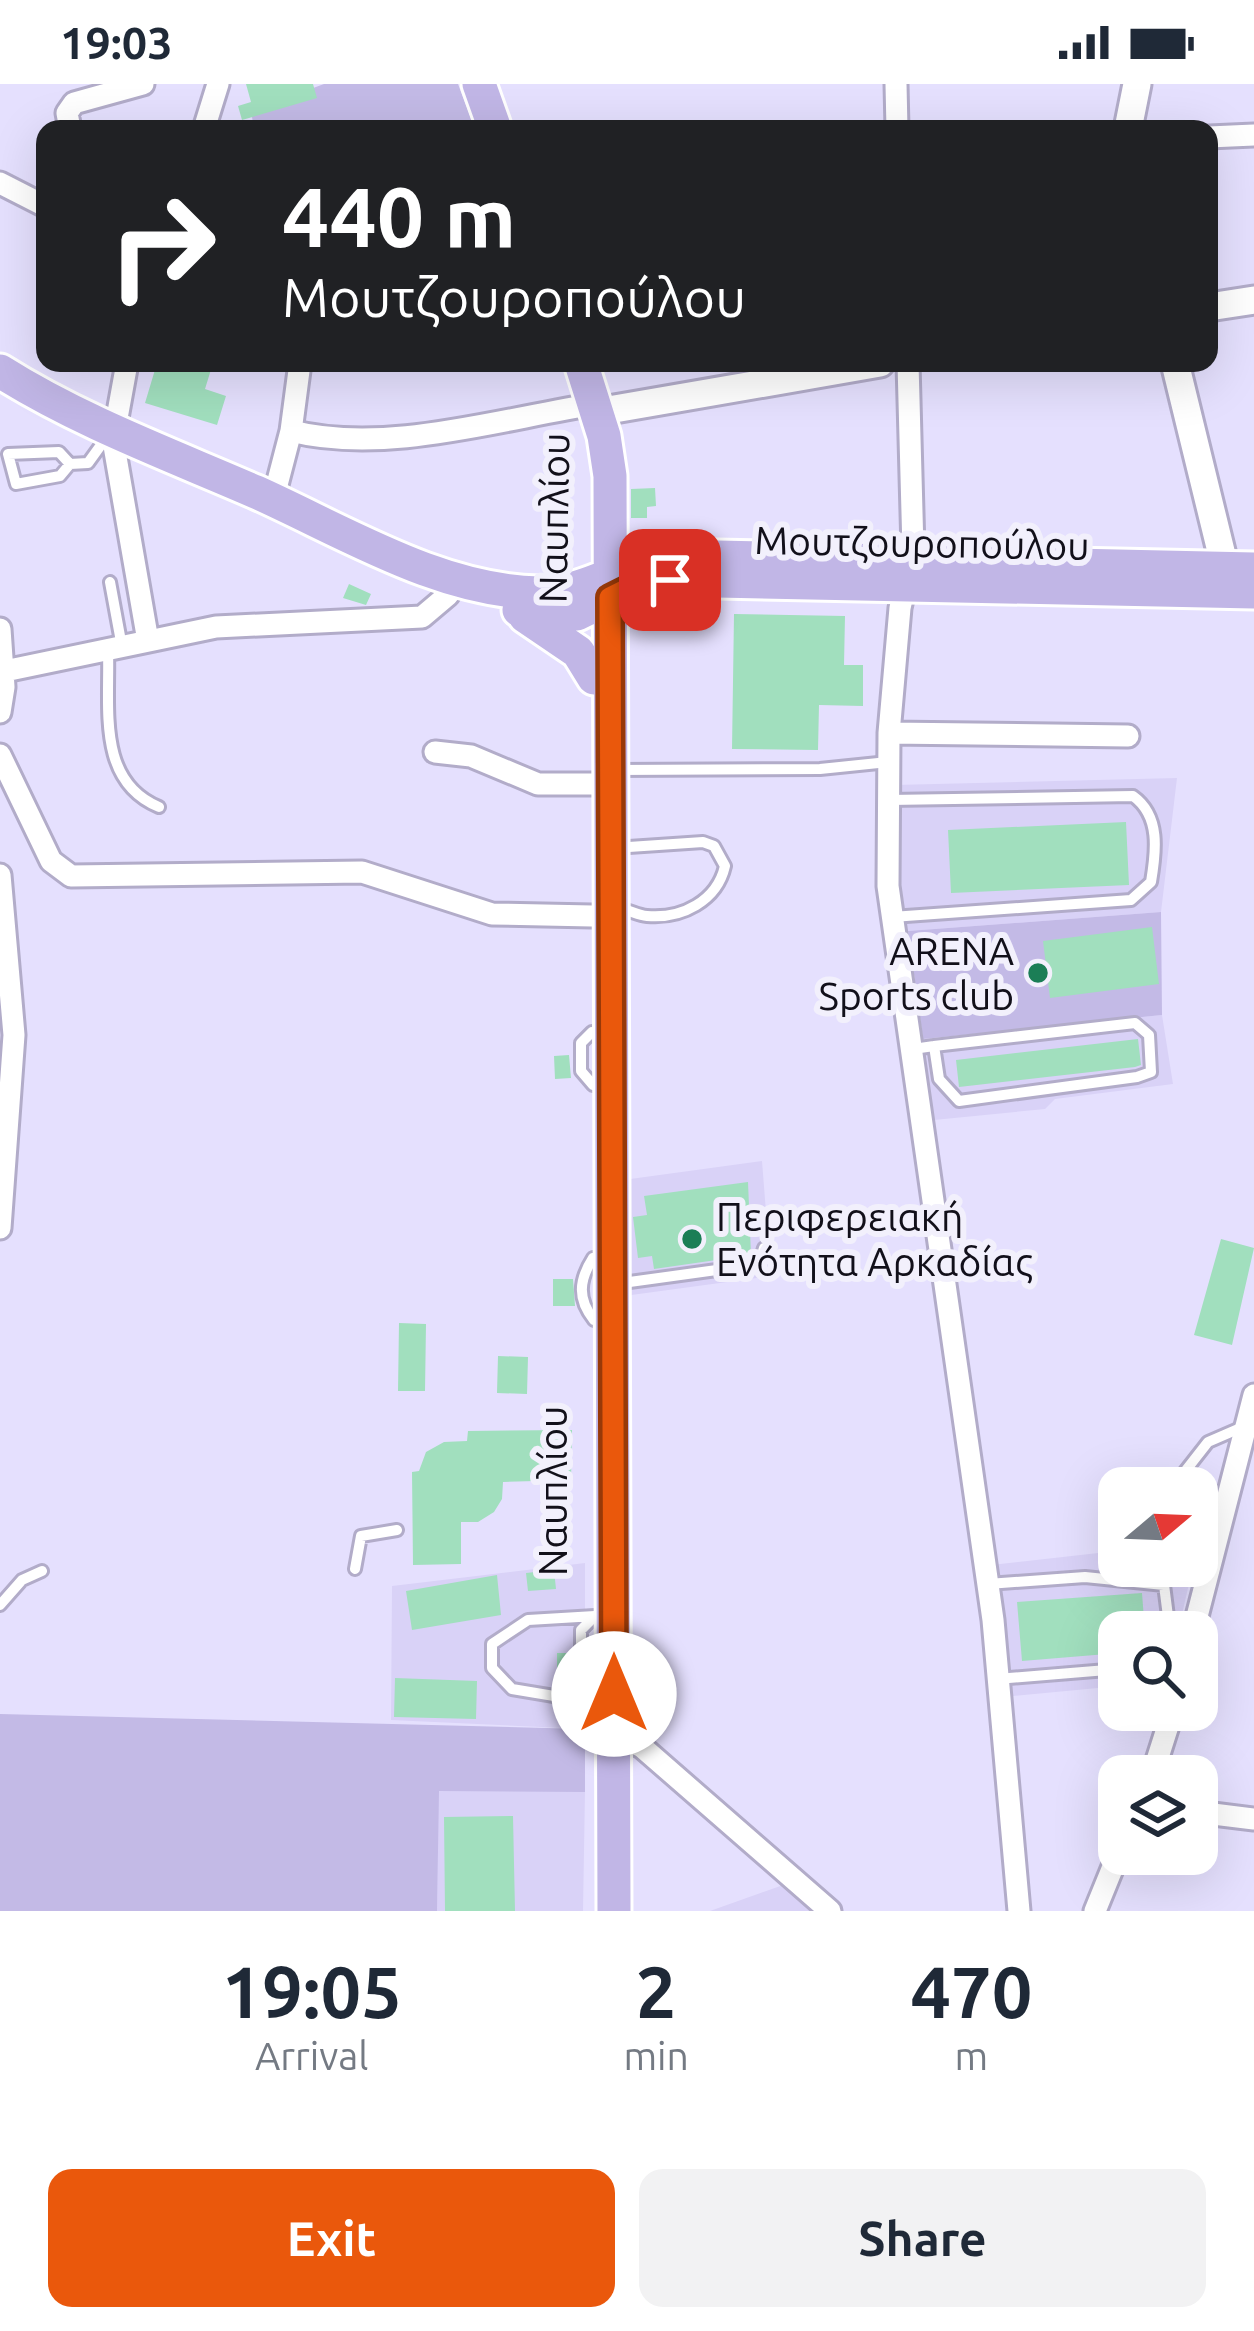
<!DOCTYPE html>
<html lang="en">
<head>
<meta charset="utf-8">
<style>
  :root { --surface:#fff; --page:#f2f2f3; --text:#1f2937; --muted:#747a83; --accent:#ea580c }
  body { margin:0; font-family:Ubuntu,sans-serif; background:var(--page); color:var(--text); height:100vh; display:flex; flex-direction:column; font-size:45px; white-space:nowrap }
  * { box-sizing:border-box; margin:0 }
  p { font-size:39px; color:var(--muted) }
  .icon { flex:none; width:66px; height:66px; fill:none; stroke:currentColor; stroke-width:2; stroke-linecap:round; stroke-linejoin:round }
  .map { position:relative; height:1827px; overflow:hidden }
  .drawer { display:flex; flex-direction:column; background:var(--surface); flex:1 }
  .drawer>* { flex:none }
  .hud { position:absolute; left:36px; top:36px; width:1182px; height:252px; border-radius:24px; box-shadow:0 12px 48px #0002; background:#202124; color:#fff; overflow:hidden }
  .needle { width:78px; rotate:71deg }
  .tools { position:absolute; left:1098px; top:1383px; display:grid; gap:24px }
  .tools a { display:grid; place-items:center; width:120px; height:120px; border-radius:24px; background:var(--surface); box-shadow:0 12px 48px #0002; font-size:60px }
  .pin { position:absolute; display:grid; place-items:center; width:102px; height:102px; color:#fff; margin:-51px; border-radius:24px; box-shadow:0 6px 18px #0006 }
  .me { position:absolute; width:132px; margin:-66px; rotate:0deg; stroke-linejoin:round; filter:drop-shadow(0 0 9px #0008) }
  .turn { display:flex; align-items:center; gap:42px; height:252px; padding:0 48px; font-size:54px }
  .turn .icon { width:156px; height:156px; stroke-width:2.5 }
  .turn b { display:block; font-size:84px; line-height:102px }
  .eta { display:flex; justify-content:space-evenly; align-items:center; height:204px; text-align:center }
  .eta b { font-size:72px; font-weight:700; line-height:84px }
  .button { display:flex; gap:24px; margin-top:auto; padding:24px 48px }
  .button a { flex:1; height:138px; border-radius:24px; background:var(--accent); color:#fff; font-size:48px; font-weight:700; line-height:138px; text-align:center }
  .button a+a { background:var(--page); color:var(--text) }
  .status { display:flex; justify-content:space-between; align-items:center; height:84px; padding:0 60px; background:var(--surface); direction:ltr }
  .status svg { height:33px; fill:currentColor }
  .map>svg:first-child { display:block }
  .built { fill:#d9d2f7 }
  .green { fill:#c3bae6 }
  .building { fill:#a1dfbe }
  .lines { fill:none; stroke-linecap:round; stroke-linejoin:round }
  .lane-casing { stroke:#b2acc9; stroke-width:16 }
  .street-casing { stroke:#b2acc9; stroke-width:27 }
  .secondary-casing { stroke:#b2acc9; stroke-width:33 }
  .primary-casing { stroke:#fff; stroke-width:39 }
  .lane { stroke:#fff; stroke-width:10 }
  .street { stroke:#fff; stroke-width:21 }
  .secondary { stroke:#fff; stroke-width:27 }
  .primary { stroke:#c1b6e6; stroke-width:33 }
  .route-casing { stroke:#983908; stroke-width:30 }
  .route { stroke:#ea580c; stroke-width:21 }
  .poi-dot { fill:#1b7e56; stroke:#f2f0fc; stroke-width:4.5 }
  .labels { text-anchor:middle; stroke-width:12; stroke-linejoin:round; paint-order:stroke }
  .street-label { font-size:39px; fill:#12101a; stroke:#f2f0fc }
  .poi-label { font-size:39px; fill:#12101a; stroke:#f2f0fc; text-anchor:end }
</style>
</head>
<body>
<div class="status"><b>19:03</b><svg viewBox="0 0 49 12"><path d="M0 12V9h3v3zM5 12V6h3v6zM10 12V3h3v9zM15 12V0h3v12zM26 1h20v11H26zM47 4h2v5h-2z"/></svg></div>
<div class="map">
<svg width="1254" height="1827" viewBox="0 0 1254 1827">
  <rect width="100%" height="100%" fill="#e5e0fe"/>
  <!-- built -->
  <path class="built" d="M 1177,694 L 1161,828 L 908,847 L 903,841 L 893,779 L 894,701 Z
    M 1162,931 L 1173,1000 L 1055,1015 L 1045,1025 L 934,1036 L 923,955 Z
    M 762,1077 L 771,1192 L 624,1212 L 623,1096 Z
    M 1116,1467 L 1119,1482 L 1193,1482 L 1178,1548 L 1119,1548 L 1119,1602 L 1003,1613 L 991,1481 Z
    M 585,1479 L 585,1645 L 391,1636 L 392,1502 Z
    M 438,1707 L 585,1707 L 583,1827 L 437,1827 Z
    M 786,1800 L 816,1827 L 710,1827 Z"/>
  <!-- green -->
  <path class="green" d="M 324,0 L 458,0 L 475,45 L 254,45 L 251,27 Z
    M 1161,828 L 1162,931 L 923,955 L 908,847 Z
    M 0,1630 L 585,1645 L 585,1708 L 439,1707 L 437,1827 L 0,1827 Z"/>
  <!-- building -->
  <path class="building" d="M 246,0 L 313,0 L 317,14 L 242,36 L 238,22 L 251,18 Z
    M 157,279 L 213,279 L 205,305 L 226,312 L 217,341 L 145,319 Z
    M 655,404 L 656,422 L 647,423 L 647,434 L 631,434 L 631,405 Z
    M 349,500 L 371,510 L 366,521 L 343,514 Z
    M 734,530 L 845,532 L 844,581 L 863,581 L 863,622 L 819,621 L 818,666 L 732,665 Z
    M 1126,738 L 1129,801 L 951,809 L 948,746 Z
    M 1152,843 L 1159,900 L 1050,914 L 1043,857 Z
    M 1138,955 L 1141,981 L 1135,983 L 959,1003 L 956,976 Z
    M 569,971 L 571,994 L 555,995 L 554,972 Z
    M 748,1098 L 751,1171 L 654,1185 L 652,1172 L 638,1174 L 633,1133 L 647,1131 L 644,1112 Z
    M 1221,1155 L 1254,1164 L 1232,1261 L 1194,1251 Z
    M 553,1195 L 573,1195 L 575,1222 L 553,1222 Z
    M 399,1239 L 426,1240 L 425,1307 L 398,1307 Z
    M 498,1272 L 528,1273 L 527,1310 L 497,1309 Z
    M 572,1346 L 571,1396 L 503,1398 L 502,1415 L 494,1428 L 478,1438 L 461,1438 L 461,1480 L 413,1481 L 412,1388 L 419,1387 L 426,1368 L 444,1358 L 467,1357 L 468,1347 Z
    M 554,1486 L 556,1505 L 528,1507 L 526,1489 Z
    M 497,1491 L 501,1531 L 412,1546 L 406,1507 Z
    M 1142,1509 L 1145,1548 L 1119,1548 L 1119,1569 L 1022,1577 L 1017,1518 Z
    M 557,1569 L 571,1569 L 571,1594 L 557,1595 Z
    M 395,1594 L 477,1597 L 476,1635 L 394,1633 Z
    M 513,1732 L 515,1827 L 445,1827 L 444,1733 Z"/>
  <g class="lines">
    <!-- lane casing -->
    <g class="lane-casing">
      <path id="lane" d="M 70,380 L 60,392 L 16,400 L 8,370 L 59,368 L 70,380 L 88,379 L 101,361
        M 110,498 L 122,563
        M 108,566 C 110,623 96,697 159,723
        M 614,686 L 820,685 L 888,678
        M 889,716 L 1133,712 C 1161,732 1156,768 1151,798 L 1131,816 L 892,833
        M 614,764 L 703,758 L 714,762 L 725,782 C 717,817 682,835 647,832 C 636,831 629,825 618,825
        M 592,948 L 581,959 L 581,987 L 593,1001
        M 913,965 L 934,962 L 1135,939 L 1149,951 L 1151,988 L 1137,993 L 959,1017 L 939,995 L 934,962
        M 593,1174 C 579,1196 577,1215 594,1236
        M 615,1200 L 753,1181 L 760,1177 L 764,1164
        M 1172,1404 L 1208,1358 L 1245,1342
        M 355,1485 L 361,1452 L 397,1446
        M 988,1500 L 1085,1493 L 1164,1501 L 1170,1548
        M 0,1521 L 22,1496 L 42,1487
        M 595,1532 L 528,1536 L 492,1560 L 492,1584 L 512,1605 L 596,1619
        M 595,1532 L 581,1546 L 581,1600 L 596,1619
        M 997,1595 L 1119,1585"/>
    </g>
    <!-- street casing -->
    <g class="street-casing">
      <path id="street" d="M 896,0 L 897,45
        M 70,45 L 67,29 L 74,19 L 143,0
        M 204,45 L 218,0
        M 1209,53 L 1254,51
        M 0,99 L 45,122
        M 127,279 L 113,356 L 148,557
        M 908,279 L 913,466 L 900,524 L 889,649 L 888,802 L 993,1536 L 1019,1827
        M 291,347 C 386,371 500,335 595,320
        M 273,416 L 291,347 L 300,279
        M 0,545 L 4,603 L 0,628
        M 0,588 L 216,543 L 422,533 L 448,511
        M 889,649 L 1128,652
        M 435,668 L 471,672 L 538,700 L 593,700
        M 0,671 L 51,777 L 71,792 L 362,788 L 492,830 L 592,832
        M 0,791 L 14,951 L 0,1144
        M 1193,1548 L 1254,1311
        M 596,1650 L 614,1650 L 642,1663 L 830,1827
        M 1152,1692 L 1173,1626
        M 1197,1728 L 1254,1735
        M 1095,1827 L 1119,1768"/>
    </g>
    <!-- secondary casing -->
    <g class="secondary-casing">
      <path id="secondary" d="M 1128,45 L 1137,0
        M 1209,223 L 1254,216
        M 1175,279 L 1230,504
        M 597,328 L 880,279"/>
    </g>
    <!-- primary casing -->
    <g class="primary-casing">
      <path id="primary" d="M 479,0 L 495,45
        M 581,279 L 604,352 L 610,392 L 614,1827
        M 0,287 C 79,337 171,371 256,408 C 345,448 439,507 539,509 C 585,510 624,479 670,472 L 1254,485
        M 519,526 L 577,530 L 634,502 L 670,496 L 1254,508
        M 525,532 L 578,568 L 594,594"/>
    </g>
    <!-- lane -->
    <use href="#lane" class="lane"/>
    <!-- street -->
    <use href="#street" class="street"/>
    <!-- secondary -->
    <use href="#secondary" class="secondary"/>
    <!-- primary -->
    <use href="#primary" class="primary"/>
  </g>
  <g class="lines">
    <!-- route casing -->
    <g class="route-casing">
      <path id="route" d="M 614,1610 L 610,514 L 634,502 L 670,496"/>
    </g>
    <!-- route -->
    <use href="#route" class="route"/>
  </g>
  <!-- markers -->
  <g class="poi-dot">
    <circle cx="1038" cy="889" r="12"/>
    <circle cx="692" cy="1155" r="12"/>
  </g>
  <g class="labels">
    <!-- street labels -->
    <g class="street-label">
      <text transform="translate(554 434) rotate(-89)" y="14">Ναυπλίου</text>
      <text transform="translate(922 459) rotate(1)" y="14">Μουτζουροπούλου</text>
      <text transform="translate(553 1407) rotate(-90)" y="14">Ναυπλίου</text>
    </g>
    <!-- poi labels -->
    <g class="poi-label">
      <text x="1014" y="881">ARENA<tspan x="1014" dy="45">Sports club</tspan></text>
      <text x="716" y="1147" text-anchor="start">Περιφερειακή<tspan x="716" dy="45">Ενότητα Αρκαδίας</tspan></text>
    </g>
  </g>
</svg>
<div class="tools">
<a><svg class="needle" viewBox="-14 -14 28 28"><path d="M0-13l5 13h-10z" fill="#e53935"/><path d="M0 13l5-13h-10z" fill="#747a83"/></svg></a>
<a><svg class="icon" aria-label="search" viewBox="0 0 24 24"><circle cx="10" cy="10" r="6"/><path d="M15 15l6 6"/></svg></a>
<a><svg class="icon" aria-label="layers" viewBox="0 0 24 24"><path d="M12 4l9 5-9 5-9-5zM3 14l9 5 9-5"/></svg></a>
</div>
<div class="pin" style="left:670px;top:496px;background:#d93025"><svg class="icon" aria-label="arrive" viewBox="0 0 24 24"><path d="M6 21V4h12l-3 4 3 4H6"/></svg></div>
<svg class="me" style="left:614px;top:1610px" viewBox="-20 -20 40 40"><circle r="19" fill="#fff"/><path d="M0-13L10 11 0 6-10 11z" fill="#ea580c"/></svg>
<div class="hud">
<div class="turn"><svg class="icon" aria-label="right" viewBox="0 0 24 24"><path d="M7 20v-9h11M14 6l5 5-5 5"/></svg><div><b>440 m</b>Μουτζουροπούλου</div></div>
</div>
</div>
<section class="drawer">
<div class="eta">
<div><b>19:05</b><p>Arrival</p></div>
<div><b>2</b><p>min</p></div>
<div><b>470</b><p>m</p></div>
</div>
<div class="button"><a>Exit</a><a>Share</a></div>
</section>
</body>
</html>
